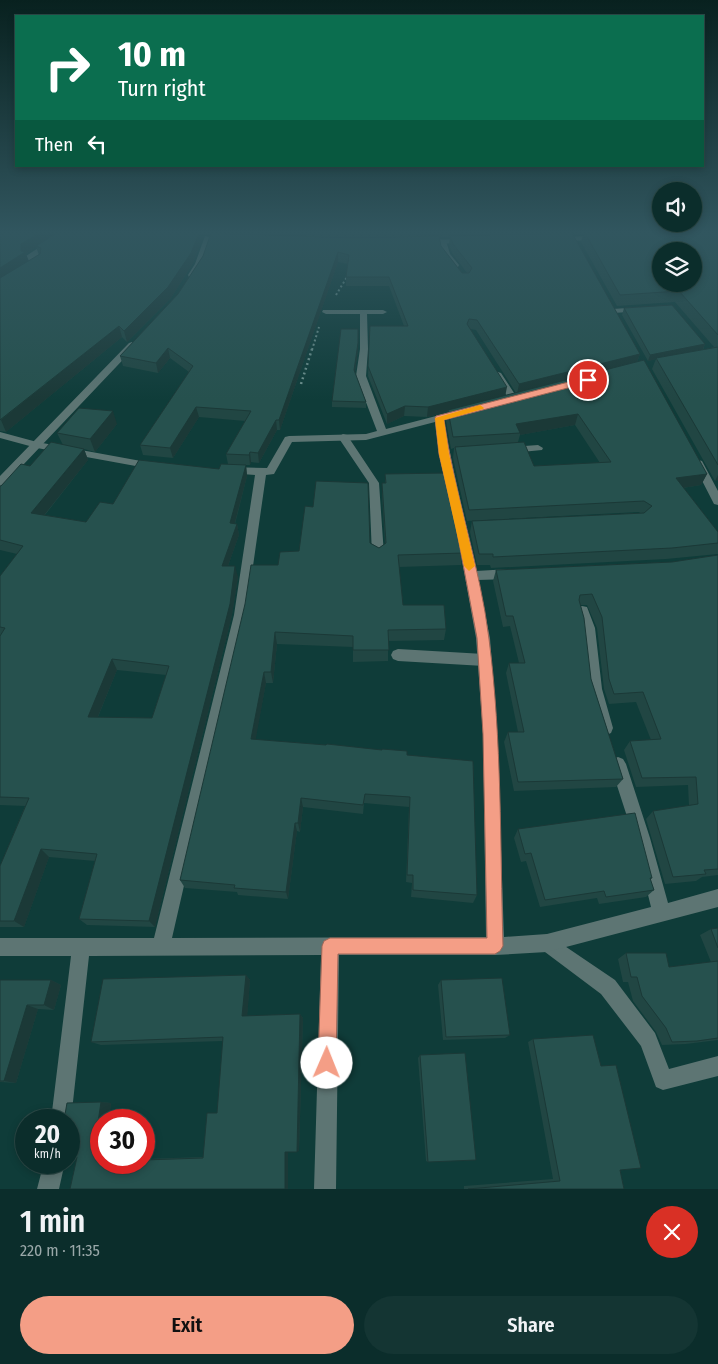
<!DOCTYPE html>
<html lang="en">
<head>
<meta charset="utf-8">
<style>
  :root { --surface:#0b2d2b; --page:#143533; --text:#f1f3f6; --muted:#9aa8a9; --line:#2b4947; --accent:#f49e86 }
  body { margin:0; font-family:"Fira Sans Condensed",sans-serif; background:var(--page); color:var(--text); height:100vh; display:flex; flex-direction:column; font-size:19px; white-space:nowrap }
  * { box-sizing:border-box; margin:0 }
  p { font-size:16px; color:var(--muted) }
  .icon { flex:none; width:28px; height:28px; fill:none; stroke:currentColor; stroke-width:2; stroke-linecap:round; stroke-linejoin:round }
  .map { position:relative; height:1189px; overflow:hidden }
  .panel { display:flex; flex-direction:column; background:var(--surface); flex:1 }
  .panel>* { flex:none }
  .guide { position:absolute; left:15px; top:15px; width:689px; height:152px; border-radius:0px; box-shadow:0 2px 8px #0003,0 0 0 1px var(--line); background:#0b6e4f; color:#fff; overflow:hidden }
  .fabs { position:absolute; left:652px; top:182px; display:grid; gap:10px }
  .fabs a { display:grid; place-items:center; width:50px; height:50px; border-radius:50%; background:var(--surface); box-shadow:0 2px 8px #0003,0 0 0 1px var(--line); font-size:25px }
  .speed { position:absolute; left:15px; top:1109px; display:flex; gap:10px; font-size:25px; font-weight:700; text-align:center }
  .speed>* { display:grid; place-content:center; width:65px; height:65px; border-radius:50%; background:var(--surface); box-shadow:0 2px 8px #0003,0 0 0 1px var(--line); line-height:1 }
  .speed small { font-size:12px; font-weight:400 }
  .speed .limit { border:8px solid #d22; background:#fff; color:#111 }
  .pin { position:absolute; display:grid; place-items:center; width:42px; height:42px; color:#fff; margin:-21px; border:2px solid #fff; border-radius:50%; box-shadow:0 1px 5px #0007 }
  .me { position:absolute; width:55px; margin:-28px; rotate:1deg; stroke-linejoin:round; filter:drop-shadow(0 0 4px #0008) }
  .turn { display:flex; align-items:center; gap:18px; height:105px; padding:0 20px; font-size:22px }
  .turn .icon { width:65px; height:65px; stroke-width:2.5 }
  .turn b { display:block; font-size:35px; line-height:42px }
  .then { display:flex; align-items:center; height:48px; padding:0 20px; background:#0003; gap:10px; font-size:19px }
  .round { display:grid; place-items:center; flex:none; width:52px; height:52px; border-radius:26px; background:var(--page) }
  .headline { display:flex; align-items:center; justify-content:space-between; height:85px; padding:0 20px }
  h1 { font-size:30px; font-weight:600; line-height:38px }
  .primary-button { display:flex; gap:10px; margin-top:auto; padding:10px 20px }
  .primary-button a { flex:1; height:58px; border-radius:30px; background:var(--accent); color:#111; font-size:20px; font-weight:600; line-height:58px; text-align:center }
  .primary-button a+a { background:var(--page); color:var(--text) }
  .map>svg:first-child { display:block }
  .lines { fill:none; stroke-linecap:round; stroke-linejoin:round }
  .path-far1 { stroke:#709390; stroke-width:2; stroke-dasharray:2 2.5; stroke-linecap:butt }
  .path { stroke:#709390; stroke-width:2.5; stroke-dasharray:2 3; stroke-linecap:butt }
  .service { fill:#5d7573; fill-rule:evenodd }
  .minor { fill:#5d7573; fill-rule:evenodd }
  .tertiary { fill:#5d7573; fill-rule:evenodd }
  .wall { fill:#214643; fill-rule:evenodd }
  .shaded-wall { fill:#1b3937 }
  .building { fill:#26514e; stroke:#1b3937; fill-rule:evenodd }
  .route { fill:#f49e86; stroke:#9f6757 }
  .slow { fill:#f59e0b }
</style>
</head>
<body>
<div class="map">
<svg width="718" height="1189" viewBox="0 0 718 1189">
  <rect width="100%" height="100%" fill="#0f3c39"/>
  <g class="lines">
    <!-- path-far1 -->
    <path class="path-far1" d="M 336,295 L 347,277
      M 312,350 L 319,327"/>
    <!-- path -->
    <path class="path" d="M 301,384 L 312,349"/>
    <!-- service -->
    <path class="service" d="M 439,239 L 446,241 L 450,254 L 459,265 L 458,267 L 452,267 L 442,254 Z
      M 323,310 L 383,310 L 387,312 L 383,314 L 326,314 L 322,312 Z
      M 498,372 L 501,373 L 518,399 L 516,401 L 513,402 L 510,401 L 493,375 Z
      M 343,434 L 347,435 L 379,483 L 384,555 L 378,559 L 372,555 L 369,483 L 338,437 Z
      M 538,445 L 543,448 L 542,450 L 511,453 L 506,450 L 511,447 Z
      M 398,649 L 484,654 L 489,656 L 491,660 L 489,664 L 484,666 L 398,661 L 393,659 L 391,655 L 393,651 Z
      M 547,934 L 615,980 L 655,1033 L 669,1069 L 718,1056 L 718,1076 L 663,1090 L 656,1087 L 641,1046 L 601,994 L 541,949 L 538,943 L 541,937 Z"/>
    <!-- minor -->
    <path class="minor" d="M 598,236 L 602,238 L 601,240 L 558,241 L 554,239 L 558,237 Z
      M 466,239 L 469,239 L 469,243 L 423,244 L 419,242 L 423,240 Z
      M 49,241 L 56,243 L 35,257 L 43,259 L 43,263 L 37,268 L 31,268 L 30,266 L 35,262 L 26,260 L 26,256 Z
      M 641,307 L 645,309 L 644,311 L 613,313 L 609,311 L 613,309 Z
      M 360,311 L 367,313 L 368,349 L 366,376 L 386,429 L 463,409 L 468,412 L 466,414 L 444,420 C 452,471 466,520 476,571 L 511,569 L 515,571 L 517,574 L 515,577 L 511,579 L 478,580 L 490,638 L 497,734 L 504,937 L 547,934 L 651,907 L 634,838 L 610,764 L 613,759 L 618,757 L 623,759 L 626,764 L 650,838 L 668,903 L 718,889 L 718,907 L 547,952 L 495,955 L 339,955 L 336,1189 L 314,1189 L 321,955 L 89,956 L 71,1120 L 69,1126 L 69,1120 L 51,1120 L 71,956 L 0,956 L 0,938 L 154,938 L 234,615 L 255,475 L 229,473 L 224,470 L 229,467 L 267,468 L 285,437 L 289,436 L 366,434 L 377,431 L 356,376 L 360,349 ZM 435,422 L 439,454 L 456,527 L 476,638 L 483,734 L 486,937 L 172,938 L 246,615 L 266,475 L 274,474 L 292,442 L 366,440 Z
      M 0,432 L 37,442 L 152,463 L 157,466 L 152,469 L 37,448 L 0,438 Z
      M 698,460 L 702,461 L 718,491 L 718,505 L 714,504 L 693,463 Z
      M 582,606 L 587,607 L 595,628 L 602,689 L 613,728 L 611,733 L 606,735 L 601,733 L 599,728 L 588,689 L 581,628 L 576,611 L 577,607 Z
      M 44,1162 L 65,1162 L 59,1189 L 37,1189 Z"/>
    <!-- tertiary -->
    <path class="tertiary" d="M 205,236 L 212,238 L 203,264 L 195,277 L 189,277 L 188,275 L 195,264 Z
      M 132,342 L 136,345 L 135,347 L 4,485 L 0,486 L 0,476 L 129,343 Z"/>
  </g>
  <!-- wall -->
  <path class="wall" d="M 0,233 L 53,233 L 53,235 L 57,233 L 572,233 L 640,354 L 637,362 L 707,474 L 701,485 L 683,488 L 718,532 L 718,554 L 666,559 L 491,568 L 490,565 L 477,565 L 470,532 L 472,521 L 640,513 L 639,512 L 467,521 L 453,458 L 454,448 L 451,449 L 446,421 L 447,412 L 427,417 L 404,416 L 387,424 L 368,376 L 370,326 L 404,326 L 389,286 L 346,286 L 346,277 L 348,264 L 338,262 L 280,430 L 277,430 L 259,463 L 251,462 L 250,465 L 246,465 L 247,476 L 235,524 L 237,524 L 239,535 L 228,566 L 238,577 L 232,615 L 155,927 L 87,925 L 79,919 L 95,861 L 49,857 L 24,927 L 0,927 L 0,866 L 25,806 L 0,805 L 0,576 L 17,554 L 0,550 L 0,486 L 63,445 L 57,433 L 117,424 L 95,452 L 84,449 L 88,460 L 45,515 L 86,522 L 113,504 L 219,469 L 228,464 L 226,454 L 245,421 L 199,417 L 173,458 L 143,455 L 140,445 L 189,372 L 170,358 L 158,373 L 123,366 L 120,356 L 178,294 L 203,256 L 211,234 L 199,234 L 201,242 L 193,263 L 171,298 L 127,342 L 122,337 L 6,432 L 0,431 ZM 439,237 L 450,237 L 449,245 L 452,253 L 467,273 L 462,273 L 441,246 ZM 36,247 L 39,255 L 29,261 L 26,254 ZM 470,329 L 476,330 L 516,393 L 506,395 ZM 575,425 L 600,463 L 534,466 L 518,442 L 520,435 ZM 117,670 L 166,675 L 152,718 L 98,717 Z
    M 577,233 L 718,233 L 718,480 L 715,481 L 652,369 L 656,359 L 648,361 L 622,315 L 624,308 L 705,344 L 703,350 L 714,347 L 675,302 L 617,306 L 581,242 L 583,234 L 577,234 Z
    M 358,349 L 355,372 L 366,402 L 366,408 L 332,407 L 332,401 Z
    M 385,474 L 463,553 L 461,565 L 399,567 L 403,605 L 446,629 L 444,640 L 388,641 L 388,661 L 353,662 L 353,647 L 277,644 L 273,683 L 266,683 L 255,740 L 407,755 L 477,895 L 473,903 L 411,897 L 412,883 L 406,882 L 409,807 L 364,803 L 363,814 L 303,807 L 300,832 L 297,831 L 288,899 L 238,895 L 237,892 L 185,888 L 180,880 L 278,565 L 370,543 L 379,548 L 385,544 L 382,496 L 382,483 L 385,483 Z
    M 718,555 L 718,875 L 702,877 L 696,881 L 665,884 L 646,819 L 653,811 L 689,806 L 688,785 L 636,787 L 624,750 L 630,741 L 651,740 L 636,702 L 609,704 L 604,689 L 597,628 L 587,605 L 580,605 L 591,679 L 623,779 L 616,787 L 514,791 L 504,742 L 508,732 L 518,732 L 506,673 L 509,663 L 519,663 L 510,626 L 503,627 L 493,581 L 496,570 L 672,562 Z
    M 518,829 L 652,878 L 650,880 L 654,890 L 646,897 L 599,904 L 597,898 L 540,907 L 526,861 L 521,862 L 514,838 Z
    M 718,928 L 718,1040 L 686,1044 L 662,1045 L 656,1032 L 633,1001 L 628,982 L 623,982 L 618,959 L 626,953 L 669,967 L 711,962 L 700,935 L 711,929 Z
    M 246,975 L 250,980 L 247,1016 L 300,1014 L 303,1018 L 299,1151 L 288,1152 L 288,1189 L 70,1189 L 101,1102 L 111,1103 L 109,1120 L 101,1120 L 101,1162 L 144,1162 L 144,1159 L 203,1157 L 217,1113 L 223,1041 L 101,1045 L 91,1042 Z
    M 0,980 L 51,980 L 61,985 L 54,1010 L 38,1009 L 16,1083 L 0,1082 Z
    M 441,980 L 510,1035 L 505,1038 L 443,1040 L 438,985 Z
    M 533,1039 L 620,1170 L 624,1189 L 464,1189 L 464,1186 L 553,1179 L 528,1042 Z
    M 420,1055 L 428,1162 L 426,1161 L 418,1058 Z"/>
  <!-- shaded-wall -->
  <path class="shaded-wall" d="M 39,233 L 53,233 L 54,236 L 36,246 L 36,247 L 26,254 L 29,263 L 0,282 L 0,268 L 21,251 L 21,244 Z
    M 199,233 L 201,242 L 193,263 L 171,298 L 127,342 L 124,331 Z
    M 338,252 L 338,262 L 280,430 L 279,420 Z
    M 119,326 L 122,337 L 6,432 L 1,420 Z
    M 358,343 L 358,349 L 354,377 L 354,370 Z
    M 705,344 L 702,351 L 656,358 L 656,359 L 648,361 L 650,355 Z
    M 168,348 L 170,358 L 158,373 L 156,363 Z
    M 640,354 L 636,364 L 517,394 L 519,384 Z
    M 507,387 L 505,397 L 427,417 L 428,407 Z
    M 405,406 L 404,416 L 387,424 L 387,414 Z
    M 196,407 L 199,417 L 173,458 L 170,448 Z
    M 113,411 L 117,424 L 95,452 L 90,439 Z
    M 578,414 L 575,425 L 520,435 L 520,433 L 516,424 Z
    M 276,420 L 277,430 L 259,463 L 258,453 Z
    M 84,449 L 88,460 L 37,524 L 31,513 Z
    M 250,452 L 251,462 L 250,465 L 249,455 Z
    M 246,465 L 247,476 L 232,534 L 230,523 Z
    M 707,474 L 701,485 L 670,490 L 676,478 Z
    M 718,475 L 718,480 L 715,481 Z
    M 237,524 L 239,535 L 224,577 L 222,566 Z
    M 235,566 L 238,577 L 232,615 L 155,927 L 149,921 Z
    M 275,632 L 277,644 L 273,683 L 271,672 Z
    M 112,659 L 117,670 L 94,726 L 88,717 Z
    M 264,672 L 266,683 L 254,749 L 251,739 Z
    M 301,798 L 303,807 L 300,832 L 298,823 Z
    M 295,823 L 297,831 L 288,899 L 286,892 Z
    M 41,849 L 49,857 L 24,927 L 14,921 Z
    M 246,975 L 250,980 L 247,1020 L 242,1016 Z
    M 51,980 L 61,985 L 54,1010 L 44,1005 Z
    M 27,1005 L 38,1009 L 16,1083 L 4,1081 Z
    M 300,1014 L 303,1018 L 299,1151 L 297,1152 Z
    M 101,1102 L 111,1103 L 109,1120 L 101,1120 L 101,1129 L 97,1129 Z
    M 285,1152 L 288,1152 L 288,1189 L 285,1189 Z"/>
  <!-- building -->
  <path class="building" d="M 0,233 L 39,233 L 21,244 L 21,251 L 25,252 L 0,268 Z
    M 57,233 L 199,233 L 191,253 L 168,287 L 124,331 L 119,326 L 0,420 L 0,278 L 40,254 L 41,248 L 36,246 Z
    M 211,233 L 352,238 L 439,236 L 441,246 L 462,273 L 469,273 L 472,268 L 453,244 L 450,236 L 572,233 L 640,354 L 519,384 L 477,320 L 469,319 L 467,324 L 507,387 L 428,407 L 405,406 L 387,414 L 368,366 L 370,326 L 408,326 L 389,277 L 346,277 L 349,255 L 338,252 L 279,420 L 276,420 L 258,453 L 250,452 L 249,455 L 226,454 L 251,411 L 196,407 L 170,448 L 140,445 L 193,366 L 168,348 L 156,363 L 120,356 L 178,294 L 203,256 Z
    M 585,233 L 718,233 L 718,335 L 679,291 L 620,295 ZM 661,251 L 694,251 L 694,284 L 661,284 Z
    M 672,305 L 705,344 L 650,355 L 624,308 Z
    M 341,329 L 358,329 L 358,343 L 354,370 L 366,402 L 332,401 Z
    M 718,347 L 718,465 L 656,358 Z
    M 644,360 L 707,474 L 676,478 L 718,532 L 718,543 L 672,548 L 493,557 L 493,554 L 479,554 L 472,521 L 644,513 L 652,506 L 644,501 L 469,510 L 455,447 L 524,442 L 534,466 L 611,462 L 578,414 L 516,424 L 520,433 L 453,437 L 448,410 Z
    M 79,408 L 113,411 L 90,439 L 57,433 Z
    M 51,442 L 84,449 L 31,513 L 86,522 L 100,502 L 113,504 L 139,460 L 219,469 L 221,464 L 246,465 L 230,523 L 237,524 L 222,566 L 235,566 L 230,604 L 149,921 L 79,919 L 97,854 L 41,849 L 14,921 L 0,921 L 0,866 L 29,798 L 0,797 L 0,636 L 5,628 L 0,627 L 0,576 L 23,546 L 0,540 L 0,486 L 1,486 L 21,464 L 30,466 ZM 112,659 L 169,666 L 152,718 L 88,717 Z
    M 446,473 L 463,553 L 398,555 L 403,605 L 444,605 L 446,629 L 388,630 L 389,650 L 353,650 L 353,636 L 275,632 L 271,672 L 264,672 L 251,739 L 326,745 L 327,744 L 382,750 L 382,749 L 407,751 L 407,755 L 473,761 L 477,895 L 413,890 L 413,875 L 407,875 L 410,797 L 365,794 L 363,805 L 301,798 L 298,823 L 295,823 L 286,892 L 234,888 L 235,885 L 180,880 L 245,604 L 251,565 L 278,565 L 280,552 L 299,551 L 305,506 L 313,507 L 316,481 L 368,483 L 370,543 L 379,548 L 386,543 L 382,483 L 386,483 L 385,474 Z
    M 718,555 L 718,869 L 704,870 L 706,874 L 673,877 L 653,811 L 698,804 L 696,777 L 642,778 L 630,741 L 661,739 L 643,692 L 614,694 L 609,679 L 602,617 L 592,594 L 580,595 L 579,600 L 584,618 L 591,679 L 623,779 L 518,782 L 508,732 L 524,732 L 509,663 L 525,663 L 513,616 L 506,616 L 496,570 L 672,562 Z
    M 635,813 L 652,878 L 650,878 L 654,890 L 606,897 L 604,891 L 545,900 L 531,853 L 525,854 L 518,829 Z
    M 718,928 L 718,948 L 711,929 Z
    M 626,953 L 666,953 L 669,967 L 718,961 L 718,1038 L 697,1041 L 672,1042 L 666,1028 L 642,996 L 637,977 L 631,977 Z
    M 246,975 L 242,1016 L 300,1014 L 297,1152 L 285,1152 L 285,1189 L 70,1189 L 77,1157 L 69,1157 L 69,1120 L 64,1120 L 67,1103 L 101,1102 L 97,1129 L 101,1129 L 101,1162 L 144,1162 L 144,1160 L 203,1158 L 207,1113 L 217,1113 L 223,1037 L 91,1042 L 103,979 Z
    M 502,978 L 510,1035 L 446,1037 L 441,980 Z
    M 0,980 L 51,980 L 44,1005 L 27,1005 L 4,1081 L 0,1081 Z
    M 593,1035 L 601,1066 L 616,1065 L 641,1168 L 620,1170 L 624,1189 L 468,1189 L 560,1181 L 533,1039 Z
    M 465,1053 L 476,1160 L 428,1162 L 420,1055 Z"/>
  <!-- sky -->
  <linearGradient id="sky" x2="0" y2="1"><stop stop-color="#08211f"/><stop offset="0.58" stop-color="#31565f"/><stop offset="1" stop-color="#31565f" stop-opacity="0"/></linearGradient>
  <rect width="718" height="400" fill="url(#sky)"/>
  <!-- route -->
  <path class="route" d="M 588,377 L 591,378 L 591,382 L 444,420 C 454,493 480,565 489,639 C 502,740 500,844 503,946 L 500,951 L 495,954 L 338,954 L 336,1063 L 334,1069 L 327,1072 L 321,1069 L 318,1063 L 322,946 L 324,941 L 330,938 L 487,938 L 483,734 L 477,638 L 456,527 L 439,454 L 435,418 L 436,416 Z"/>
  <!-- slow -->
  <path class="slow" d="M 480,405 L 484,408 L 483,409 L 444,420 L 449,454 L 475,566 L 469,571 L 464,566 L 439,454 L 435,418 Z"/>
</svg>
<div class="fabs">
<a><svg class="icon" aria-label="sound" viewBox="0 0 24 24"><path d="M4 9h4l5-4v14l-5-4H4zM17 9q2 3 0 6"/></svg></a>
<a><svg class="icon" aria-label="layers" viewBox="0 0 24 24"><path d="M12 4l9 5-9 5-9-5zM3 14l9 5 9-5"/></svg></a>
</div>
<div class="speed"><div>20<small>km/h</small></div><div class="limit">30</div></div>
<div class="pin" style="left:588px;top:380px;background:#d93025"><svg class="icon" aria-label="arrive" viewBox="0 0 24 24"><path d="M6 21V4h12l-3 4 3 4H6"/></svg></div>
<svg class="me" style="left:327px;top:1063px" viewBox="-20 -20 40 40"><circle r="19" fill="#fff"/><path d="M0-13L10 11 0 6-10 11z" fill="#f49e86"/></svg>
<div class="guide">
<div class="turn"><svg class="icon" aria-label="right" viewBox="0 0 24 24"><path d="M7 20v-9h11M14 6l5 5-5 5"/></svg><div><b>10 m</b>Turn right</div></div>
<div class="then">Then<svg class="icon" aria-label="left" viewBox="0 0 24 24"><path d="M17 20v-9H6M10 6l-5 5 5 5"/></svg></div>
</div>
</div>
<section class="panel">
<div class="headline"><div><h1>1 min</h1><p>220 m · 11:35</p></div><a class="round" style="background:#d93025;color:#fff"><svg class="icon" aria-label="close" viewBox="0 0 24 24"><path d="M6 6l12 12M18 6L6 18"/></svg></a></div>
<div class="primary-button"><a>Exit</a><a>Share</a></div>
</section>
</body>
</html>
